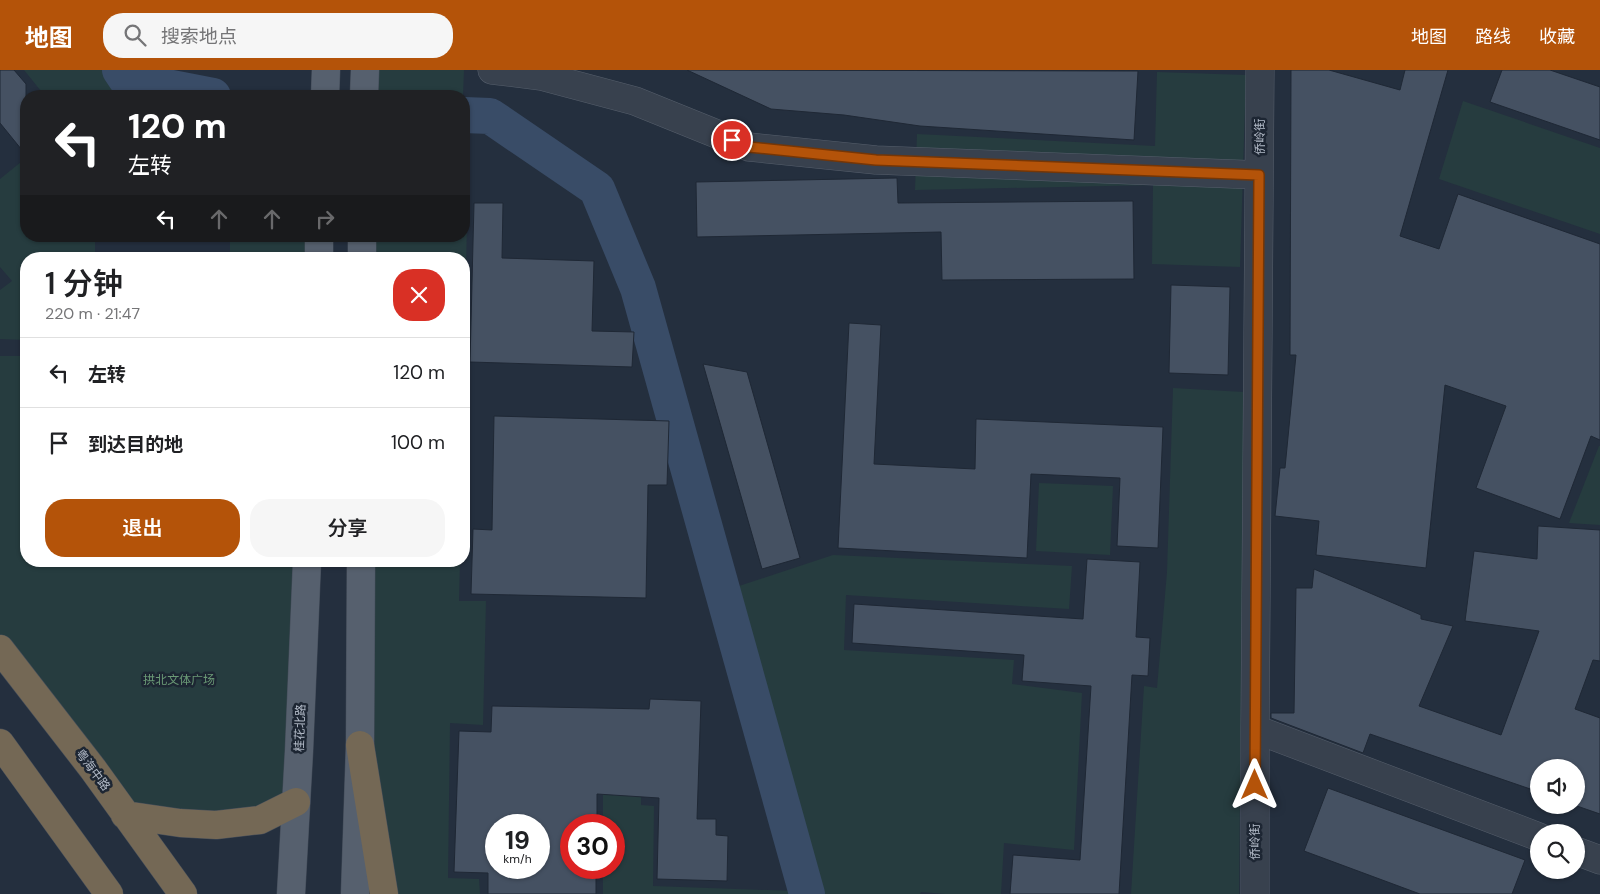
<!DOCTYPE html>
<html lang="zh">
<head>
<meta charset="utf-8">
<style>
  :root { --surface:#fff; --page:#f6f6f6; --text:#202124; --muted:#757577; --line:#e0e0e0; --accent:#b45309 }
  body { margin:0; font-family:"DM Sans","Noto Sans SC",sans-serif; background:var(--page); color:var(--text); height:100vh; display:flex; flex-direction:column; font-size:19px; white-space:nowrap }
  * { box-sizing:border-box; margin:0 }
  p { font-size:16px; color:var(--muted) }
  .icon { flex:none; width:28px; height:28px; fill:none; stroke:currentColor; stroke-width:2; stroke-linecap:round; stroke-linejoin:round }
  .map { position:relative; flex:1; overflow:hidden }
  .side { position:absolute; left:20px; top:182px; width:450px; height:315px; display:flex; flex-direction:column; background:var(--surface); border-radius:20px; box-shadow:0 1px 4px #0004 }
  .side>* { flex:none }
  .guide { position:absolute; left:20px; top:20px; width:450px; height:152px; border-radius:20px; box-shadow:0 1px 4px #0004; background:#202124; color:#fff; overflow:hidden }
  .fabs { position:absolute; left:1530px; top:689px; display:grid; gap:10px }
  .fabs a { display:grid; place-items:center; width:55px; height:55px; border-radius:50%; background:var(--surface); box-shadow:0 1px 4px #0004; font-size:25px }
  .speed { position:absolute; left:485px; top:744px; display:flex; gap:10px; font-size:25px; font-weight:700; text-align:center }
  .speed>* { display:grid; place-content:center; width:65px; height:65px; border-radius:50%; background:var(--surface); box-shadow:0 1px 4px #0004; line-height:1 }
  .speed small { font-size:12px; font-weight:400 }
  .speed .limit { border:8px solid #d22; background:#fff; color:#111 }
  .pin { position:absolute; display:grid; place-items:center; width:42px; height:42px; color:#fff; margin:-21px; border:2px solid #fff; border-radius:50%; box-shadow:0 1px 5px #0007 }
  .me { position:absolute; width:55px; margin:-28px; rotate:0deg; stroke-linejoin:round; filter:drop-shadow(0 0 4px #0008) }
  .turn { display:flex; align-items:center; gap:18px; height:105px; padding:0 25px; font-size:22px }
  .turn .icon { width:65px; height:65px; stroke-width:2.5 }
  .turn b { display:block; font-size:35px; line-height:42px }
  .lanes { display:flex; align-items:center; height:48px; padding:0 25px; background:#0003; justify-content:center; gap:25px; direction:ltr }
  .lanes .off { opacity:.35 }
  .round { display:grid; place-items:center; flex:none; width:52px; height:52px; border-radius:20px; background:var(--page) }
  .overview { display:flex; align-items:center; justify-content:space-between; height:85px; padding:0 25px }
  h1 { font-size:30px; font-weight:600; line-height:38px }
  .button { display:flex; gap:10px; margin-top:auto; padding:10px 25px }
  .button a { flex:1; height:58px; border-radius:20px; background:var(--accent); color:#fff; font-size:20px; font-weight:600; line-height:58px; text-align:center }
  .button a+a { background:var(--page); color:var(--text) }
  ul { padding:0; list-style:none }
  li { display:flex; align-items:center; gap:15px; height:70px; padding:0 25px; border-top:1px solid var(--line) }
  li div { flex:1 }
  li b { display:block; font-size:19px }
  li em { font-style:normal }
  header { display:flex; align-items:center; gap:30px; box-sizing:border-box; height:70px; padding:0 25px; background:var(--accent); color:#fff }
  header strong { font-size:24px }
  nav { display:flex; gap:28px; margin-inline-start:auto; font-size:18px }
  .search { width:350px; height:45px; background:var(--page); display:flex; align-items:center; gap:12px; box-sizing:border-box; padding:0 18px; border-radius:20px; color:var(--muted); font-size:19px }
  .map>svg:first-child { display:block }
  .green { fill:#263c3f }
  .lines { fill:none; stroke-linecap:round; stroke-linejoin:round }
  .canal { stroke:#394c67; stroke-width:36 }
  .building { fill:#455162; stroke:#1f2835; fill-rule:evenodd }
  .minor-casing { stroke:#565f6c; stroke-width:29 }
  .major-casing { stroke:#414a57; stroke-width:29 }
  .highway-casing { stroke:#434c59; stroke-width:29 }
  .minor { stroke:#38414e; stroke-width:28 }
  .major { stroke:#56606e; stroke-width:28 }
  .highway { stroke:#746855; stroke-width:28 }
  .route-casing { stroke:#753606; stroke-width:12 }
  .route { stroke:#b45309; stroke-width:9 }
  .labels { text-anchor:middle; stroke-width:5; stroke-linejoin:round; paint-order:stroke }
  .street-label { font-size:12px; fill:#b4bcc9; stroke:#1d2633 }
  .park-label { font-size:12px; fill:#6b9a76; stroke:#1d2633 }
</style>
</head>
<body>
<header>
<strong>地图</strong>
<div class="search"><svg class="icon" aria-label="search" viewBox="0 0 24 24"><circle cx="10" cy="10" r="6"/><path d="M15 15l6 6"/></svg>搜索地点</div>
<nav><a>地图</a><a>路线</a><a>收藏</a></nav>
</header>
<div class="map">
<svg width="1600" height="824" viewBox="0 0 1600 824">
  <rect width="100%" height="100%" fill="#242f3e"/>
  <!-- green -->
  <path class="green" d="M 24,0 L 110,0 L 121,16 L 167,26 L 45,26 Z
    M 375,0 L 464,0 L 463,26 L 374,26 Z
    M 1157,2 L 1246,5 L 1240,197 L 1152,194 L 1153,115 L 915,120 L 917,64 L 1155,76 Z
    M 1463,31 L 1600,78 L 1600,164 L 1439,109 Z
    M 464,57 L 469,57 L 464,293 L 464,189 L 375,189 L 375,166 L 464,166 Z
    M 26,88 L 26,166 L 95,166 L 95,189 L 26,189 L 26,270 L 0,269 L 0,220 L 12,211 L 0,197 L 0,109 Z
    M 230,166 L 308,166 L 307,189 L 230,189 Z
    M 0,286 L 26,286 L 26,491 L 302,491 L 291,730 L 255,747 L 127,741 L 0,570 Z
    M 1173,318 L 1244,322 L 1239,824 L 1131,824 L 1144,616 L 1157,618 L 1167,502 Z
    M 1599,376 L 1600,376 L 1600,455 L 1569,453 Z
    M 1039,413 L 1113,416 L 1110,485 L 1036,481 Z
    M 833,485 L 1072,496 L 1069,539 L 846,525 L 844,580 L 1014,590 L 1012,614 L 1082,623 L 1074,780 L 1004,773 L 1001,824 L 945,824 L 921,822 L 920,824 L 824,824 L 736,517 Z
    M 374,491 L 460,491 L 459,531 L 486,531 L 483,655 L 450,653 L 448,808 L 479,809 L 480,824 L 395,824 L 374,673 Z
    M 603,645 L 642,646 L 641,735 L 654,736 L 653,816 L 795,821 L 796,824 L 603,824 L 603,798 L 614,798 L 614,755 L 603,755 Z"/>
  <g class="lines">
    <!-- canal -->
    <path class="canal" d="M 120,0 L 126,9 L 213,26
      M 464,45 L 490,46 L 597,119 L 638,218 L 807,824"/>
  </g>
  <!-- building -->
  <path class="building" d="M 0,0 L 14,0 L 26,14 L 26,85 L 0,53 Z
    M 687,0 L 1138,1 L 1134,70 L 920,56 L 844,45 L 771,39 Z
    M 1291,0 L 1329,0 L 1400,20 L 1405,0 L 1448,0 L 1400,166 L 1439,179 L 1458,124 L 1600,174 L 1600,370 L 1591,366 L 1560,449 L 1476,418 L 1506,336 L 1445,315 L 1426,498 L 1316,485 L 1319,451 L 1275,446 L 1280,398 L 1285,398 L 1296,285 L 1290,285 Z
    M 1502,0 L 1550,0 L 1600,17 L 1600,70 L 1490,32 Z
    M 897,108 L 898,133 L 1133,131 L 1134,209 L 942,210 L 941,162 L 697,167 L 696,112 Z
    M 474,133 L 503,133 L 502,188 L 594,191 L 592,261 L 634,262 L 632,297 L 470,292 Z
    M 1171,215 L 1230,217 L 1228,305 L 1169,303 Z
    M 849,253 L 881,255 L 874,394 L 975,399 L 976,349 L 1163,357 L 1158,478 L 1117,476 L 1120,408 L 1031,404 L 1027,488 L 838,478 Z
    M 703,294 L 747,302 L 800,488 L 762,499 Z
    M 494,346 L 669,351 L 667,415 L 648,415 L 646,528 L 471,524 L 473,459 L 492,460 Z
    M 1538,456 L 1600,460 L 1600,591 L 1593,590 L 1575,639 L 1600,648 L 1600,744 L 1574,735 L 1576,735 L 1576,698 L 1539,698 L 1539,722 L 1370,664 L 1363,683 L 1271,648 L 1271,643 L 1294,643 L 1296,518 L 1312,518 L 1314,499 L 1421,545 L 1421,549 L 1453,556 L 1419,636 L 1501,665 L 1539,561 L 1465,551 L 1474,481 L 1537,489 Z
    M 1087,489 L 1140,492 L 1136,567 L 1150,568 L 1148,606 L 1132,605 L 1119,824 L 1010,824 L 1013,785 L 1080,790 L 1091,616 L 1022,611 L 1024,585 L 852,573 L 854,534 L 1083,549 Z
    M 650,629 L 701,631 L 697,749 L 716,749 L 716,765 L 728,766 L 727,811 L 657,809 L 659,728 L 597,724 L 597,755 L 571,755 L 571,798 L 596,798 L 596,824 L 488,824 L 488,803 L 454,802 L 459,661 L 491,662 L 492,636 L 649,639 ZM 496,755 L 539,755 L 539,798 L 496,798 Z
    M 1328,718 L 1525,790 L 1512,824 L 1420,824 L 1304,781 Z"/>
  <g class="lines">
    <!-- minor casing -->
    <g class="minor-casing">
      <path id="minor" d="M 492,0 L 541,6 L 635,31 L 749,77 L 876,90 L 1259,105
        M 1255,659 L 1539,767
        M 1576,781 L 1600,790
        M 1255,824 L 1255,659 L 1260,0"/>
    </g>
    <!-- major casing -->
    <g class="major-casing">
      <path id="major" d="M 325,26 L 326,0
        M 364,26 L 365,0
        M 319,189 L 319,166
        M 362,189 L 362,166
        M 291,824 L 299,681 L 307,491
        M 355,824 L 360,675 L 361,491"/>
    </g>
    <!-- highway casing -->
    <g class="highway-casing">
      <path id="highway" d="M 0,579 L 93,699 L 183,824
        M 0,673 L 109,824
        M 360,675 L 384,824
        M 125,745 L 180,753 L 216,755 L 260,750 L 296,732"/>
    </g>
    <!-- minor -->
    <use href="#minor" class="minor"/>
    <!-- major -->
    <use href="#major" class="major"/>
    <!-- highway -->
    <use href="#highway" class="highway"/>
  </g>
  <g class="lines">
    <!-- route casing -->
    <g class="route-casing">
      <path id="route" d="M 732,70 L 749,77 L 876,90 L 1259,105 L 1255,715"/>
    </g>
    <!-- route -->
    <use href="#route" class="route"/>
  </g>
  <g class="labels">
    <!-- street labels -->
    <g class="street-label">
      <text transform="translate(1260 67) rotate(-90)" y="4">侨岭街</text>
      <text transform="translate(300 658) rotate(-88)" y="4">桂花北路</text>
      <text transform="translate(93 700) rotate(53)" y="4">粤海中路</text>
      <text transform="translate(1255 772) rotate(-90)" y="4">侨岭街</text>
    </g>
    <!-- park labels -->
    <g class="park-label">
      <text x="179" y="614">拱北文体广场</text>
    </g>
  </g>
</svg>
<div class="fabs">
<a><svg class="icon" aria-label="sound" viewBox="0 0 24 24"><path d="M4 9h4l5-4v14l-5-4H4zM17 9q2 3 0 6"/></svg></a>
<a><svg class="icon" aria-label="search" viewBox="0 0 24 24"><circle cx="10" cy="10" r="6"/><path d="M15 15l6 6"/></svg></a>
</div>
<div class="speed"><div>19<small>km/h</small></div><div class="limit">30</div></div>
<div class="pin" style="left:732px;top:70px;background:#d93025"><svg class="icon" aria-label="arrive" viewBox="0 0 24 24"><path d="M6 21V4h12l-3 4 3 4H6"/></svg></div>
<svg class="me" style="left:1255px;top:715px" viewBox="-20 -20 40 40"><path d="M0-17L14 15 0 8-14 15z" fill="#b45309" stroke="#fff" stroke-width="4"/></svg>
<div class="guide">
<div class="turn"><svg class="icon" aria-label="left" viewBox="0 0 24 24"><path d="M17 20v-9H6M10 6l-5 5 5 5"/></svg><div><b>120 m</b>左转</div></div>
<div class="lanes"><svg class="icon" aria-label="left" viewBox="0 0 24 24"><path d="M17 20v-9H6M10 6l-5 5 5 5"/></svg><svg class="icon off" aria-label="ahead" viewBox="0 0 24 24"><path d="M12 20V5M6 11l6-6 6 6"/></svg><svg class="icon off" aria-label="ahead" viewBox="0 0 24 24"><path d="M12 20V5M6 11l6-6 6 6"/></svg><svg class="icon off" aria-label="right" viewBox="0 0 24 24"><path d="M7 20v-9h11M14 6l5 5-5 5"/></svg></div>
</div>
<section class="side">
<div class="overview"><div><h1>1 分钟</h1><p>220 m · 21:47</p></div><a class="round" style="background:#d93025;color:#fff"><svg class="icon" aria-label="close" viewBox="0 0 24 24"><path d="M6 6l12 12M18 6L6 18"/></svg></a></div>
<ul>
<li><svg class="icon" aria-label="left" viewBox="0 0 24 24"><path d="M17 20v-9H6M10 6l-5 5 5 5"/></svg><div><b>左转</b></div><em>120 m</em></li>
<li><svg class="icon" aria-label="arrive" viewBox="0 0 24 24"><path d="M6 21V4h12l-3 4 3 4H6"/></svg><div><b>到达目的地</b></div><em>100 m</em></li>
</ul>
<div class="button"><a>退出</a><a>分享</a></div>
</section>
</div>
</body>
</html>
